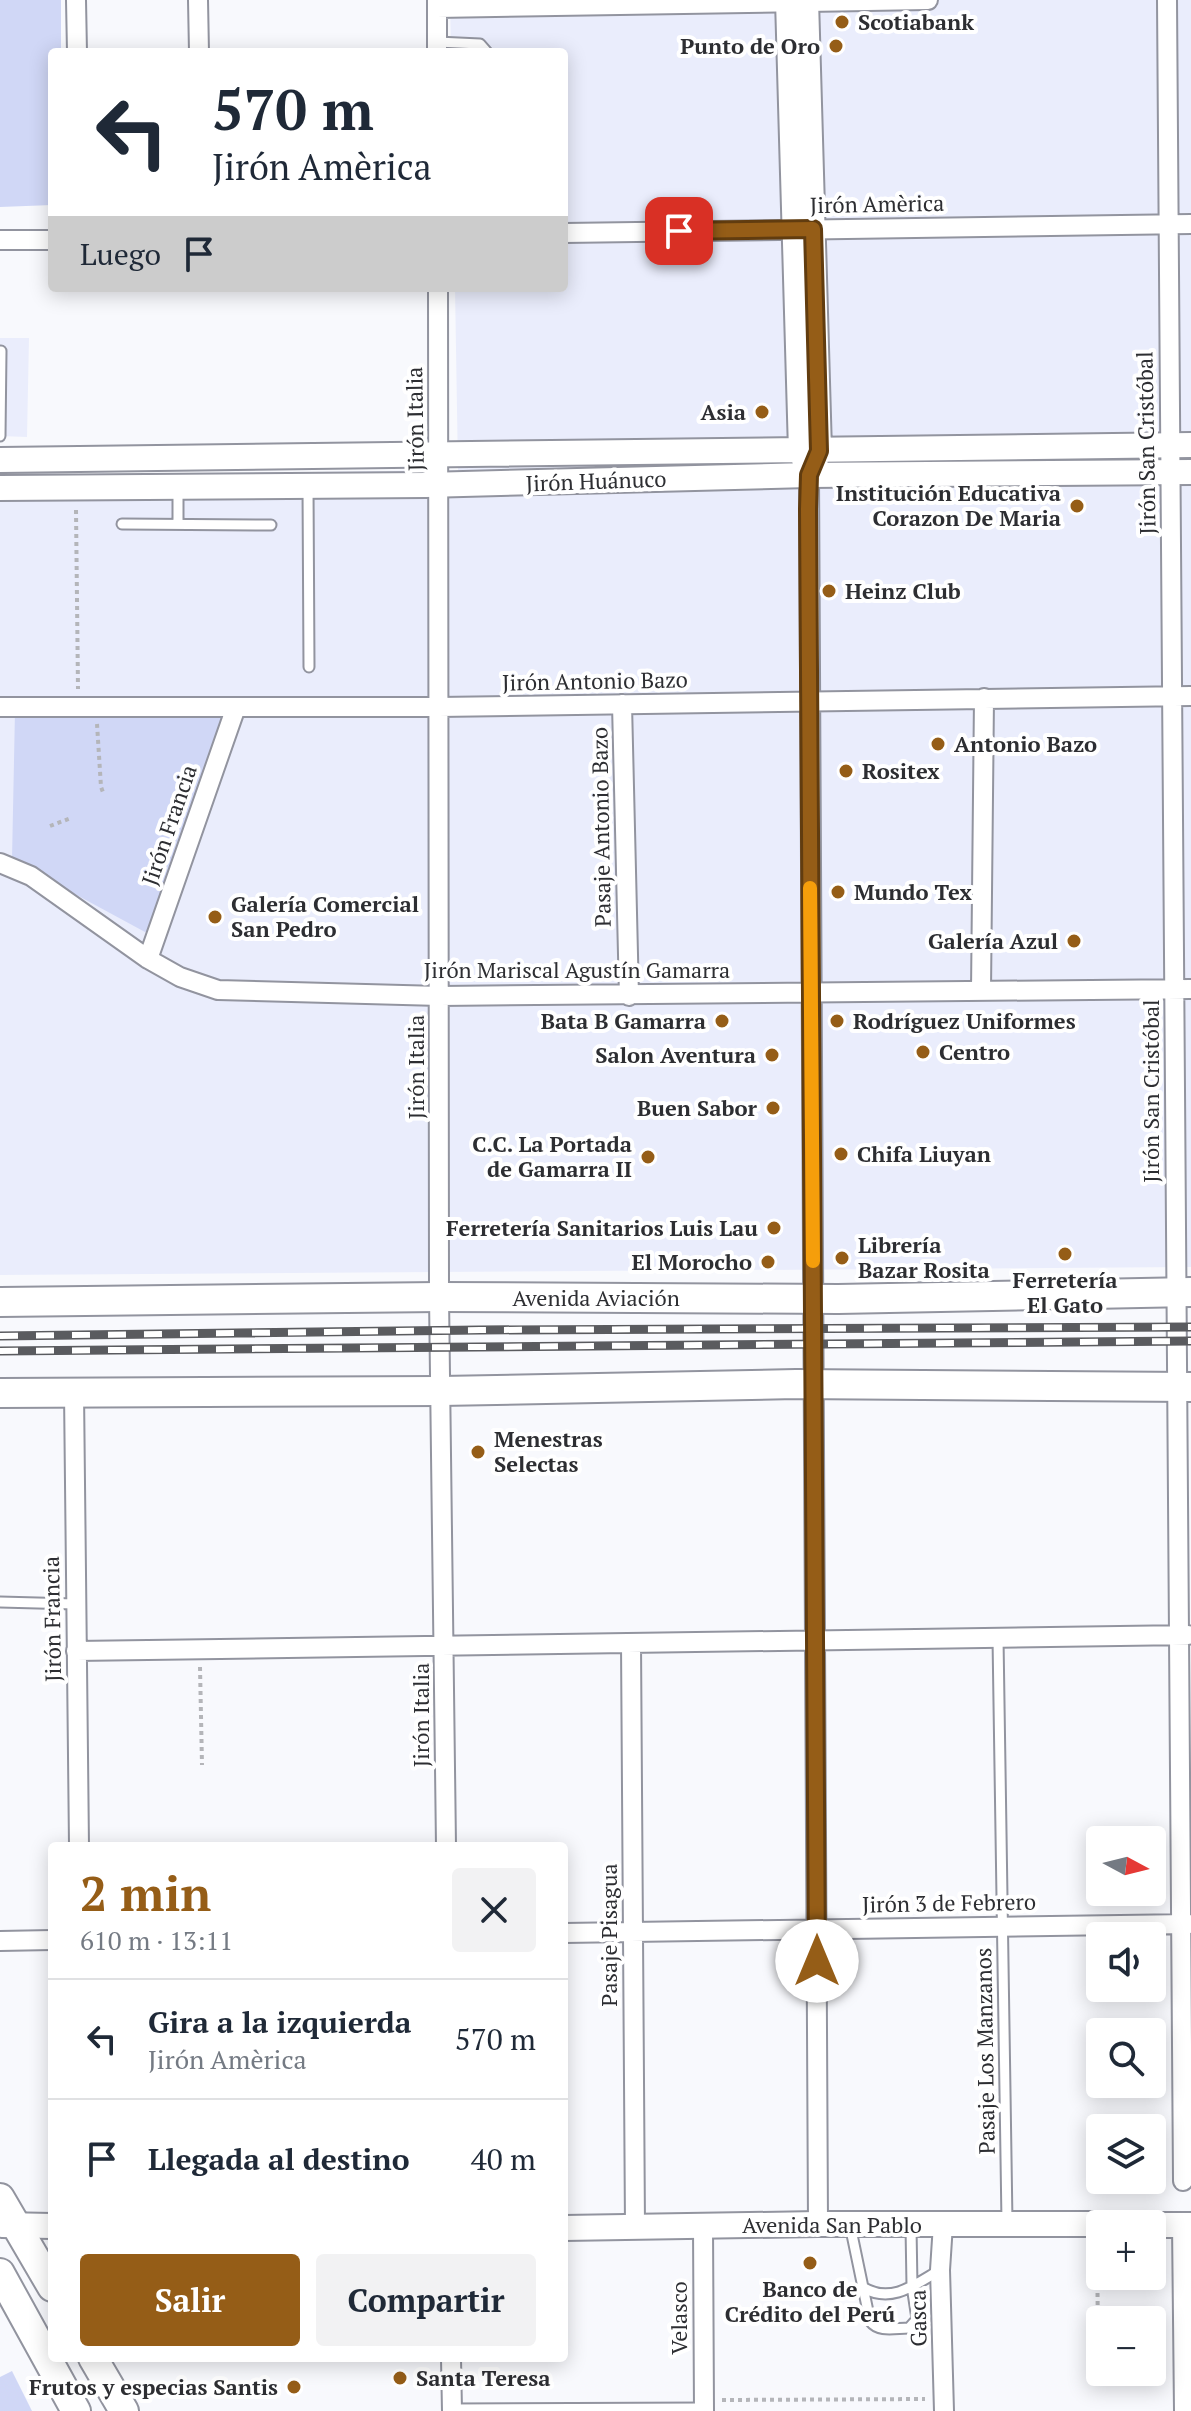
<!DOCTYPE html>
<html lang="es">
<head>
<meta charset="utf-8">
<style>
  :root { --surface:#fff; --page:#f2f2f3; --text:#1f2937; --muted:#747a83; --line:#e0e1e3; --accent:#955d17 }
  body { margin:0; font-family:"PT Serif",serif; background:var(--page); color:var(--text); height:100vh; display:flex; flex-direction:column; font-size:30px; white-space:nowrap }
  * { box-sizing:border-box; margin:0 }
  p { font-size:26px; color:var(--muted) }
  .icon { flex:none; width:44px; height:44px; fill:none; stroke:currentColor; stroke-width:2; stroke-linecap:round; stroke-linejoin:round }
  .map { position:relative; flex:1; overflow:hidden }
  .details { position:absolute; left:48px; top:1842px; width:520px; height:520px; display:flex; flex-direction:column; background:var(--surface); border-radius:8px; box-shadow:0 4px 20px #0003 }
  .details>* { flex:none }
  .guide { position:absolute; left:48px; top:48px; width:520px; height:244px; border-radius:8px; box-shadow:0 4px 20px #0003; background:#fff; color:var(--text); overflow:hidden }
  .needle { width:52px; rotate:97deg }
  .tools { position:absolute; left:1086px; top:1826px; display:grid; gap:16px }
  .tools a { display:grid; place-items:center; width:80px; height:80px; border-radius:8px; background:var(--surface); box-shadow:0 4px 20px #0003; font-size:40px }
  .pin { position:absolute; display:grid; place-items:center; width:68px; height:68px; color:#fff; margin:-34px; border-radius:16px; box-shadow:0 4px 12px #0006 }
  .me { position:absolute; width:88px; margin:-44px; rotate:0deg; stroke-linejoin:round; filter:drop-shadow(0 0 6px #0008) }
  .turn { display:flex; align-items:center; gap:28px; height:168px; padding:0 32px; font-size:36px }
  .turn .icon { width:104px; height:104px; stroke-width:2.5 }
  .turn b { display:block; font-size:56px; line-height:68px }
  .then { display:flex; align-items:center; height:76px; padding:0 32px; background:#0003; gap:16px; font-size:30px }
  .round { display:grid; place-items:center; flex:none; width:84px; height:84px; border-radius:8px; background:var(--page) }
  .head { display:flex; align-items:center; justify-content:space-between; height:136px; padding:0 32px }
  h1 { font-size:48px; font-weight:600; line-height:60px; color:var(--accent) }
  .action { display:flex; gap:16px; margin-top:auto; padding:16px 32px }
  .action a { flex:1; height:92px; border-radius:8px; background:var(--accent); color:#fff; font-size:32px; font-weight:600; line-height:92px; text-align:center }
  .action a+a { background:var(--page); color:var(--text) }
  ul { padding:0; list-style:none }
  li { display:flex; align-items:center; gap:24px; height:120px; padding:0 32px; border-top:2px solid var(--line) }
  li div { flex:1 }
  li b { display:block; font-size:30px }
  li em { font-style:normal }
  .map>svg:first-child { display:block }
  .built { fill:#eaedfc }
  .green { fill:#d0d7f6 }
  .lines { fill:none; stroke-linecap:round; stroke-linejoin:round }
  .lane-casing { stroke:#92949f; stroke-width:13 }
  .street-casing { stroke:#92949f; stroke-width:22 }
  .secondary-casing { stroke:#92949f; stroke-width:28 }
  .primary-casing { stroke:#92949f; stroke-width:32 }
  .path { stroke:#b4b5b9; stroke-width:4; stroke-dasharray:4 4; stroke-linecap:butt }
  .lane { stroke:#fff; stroke-width:9 }
  .street { stroke:#fff; stroke-width:18 }
  .secondary { stroke:#fff; stroke-width:24 }
  .primary { stroke:#fff; stroke-width:28 }
  .rail-casing { stroke:#5a5b5f; stroke-width:9 }
  .rail { stroke:#fff; stroke-width:6; stroke-dasharray:18; stroke-linecap:butt }
  .route-casing { stroke:#613c0f; stroke-width:20 }
  .route { stroke:#955d17; stroke-width:14 }
  .slow { stroke:#f59e0b; stroke-width:14 }
  .poi-dot { fill:#955d17; stroke:#fff; stroke-width:3 }
  .labels { text-anchor:middle; stroke-width:8; stroke-linejoin:round; paint-order:stroke }
  .poi-label { font-size:22px; font-weight:bold; fill:#2d2e32; stroke:#fff; text-anchor:start }
  .street-label { font-size:22px; fill:#2d2e32; stroke:#fff }
</style>
</head>
<body>
<div class="map">
<svg width="1191" height="2411" viewBox="0 0 1191 2411">
  <rect width="100%" height="100%" fill="#f8f9fd"/>
  <!-- built -->
  <path class="built" d="M 450,0 L 1191,0 L 1191,1267 L 0,1275 L 0,476 L 458,470 L 455,288 L 564,288 L 564,52 L 451,52 Z
    M 0,338 L 29,338 L 27,437 L 0,436 Z"/>
  <!-- green -->
  <path class="green" d="M 0,0 L 61,0 L 61,52 L 52,52 L 52,205 L 0,207 Z
    M 228,710 L 151,930 L 145,932 L 12,860 L 15,711 Z
    M 12,2371 L 32,2411 L 0,2411 L 0,2377 Z"/>
  <g class="lines">
    <!-- lane casing -->
    <g class="lane-casing">
      <path id="lane" d="M 437,42 L 480,44 L 487,52
        M 0,436 L 1,351
        M 308,486 L 309,667
        M 178,490 L 178,524
        M 122,524 L 271,525
        M 0,1602 L 75,1604
        M 998,1638 L 1007,2222
        M 850,2225 L 870,2321 C 879,2333 895,2328 909,2328 L 917,2319 L 912,2286 L 911,2227
        M 864,2288 C 892,2304 916,2284 940,2270
        M 452,2409 L 704,2408"/>
    </g>
    <!-- street casing -->
    <g class="street-casing">
      <path id="street" d="M 76,0 L 77,52
        M 198,0 L 199,52
        M 1167,0 L 1183,2181
        M 437,8 L 928,0
        M 437,52 L 437,0
        M 564,233 L 1191,224
        M 0,240 L 52,240
        M 438,288 L 439,1297 L 446,1846
        M 809,475 L 818,2224
        M 622,704 L 629,996
        M 0,707 L 439,707 L 1191,696
        M 0,863 L 31,876 L 148,959 L 180,977 L 218,990 L 440,996 L 1191,989
        M 148,959 L 236,707
        M 981,991 L 984,698
        M 74,1392 L 79,1846
        M 631,1643 L 635,2227
        M 76,1651 L 1188,1635
        M 564,1933 L 1189,1924
        M 0,1941 L 52,1940
        M 943,2224 L 940,2270 L 944,2411
        M 1182,2225 L 1184,2411
        M 703,2226 L 704,2411
        M 451,2358 L 452,2411"/>
    </g>
    <!-- secondary casing -->
    <g class="secondary-casing">
      <path id="secondary" d="M 788,0 L 801,451 L 806,465
        M 806,0 L 819,451 L 814,464
        M 0,460 L 1191,445
        M 0,488 L 426,485 L 809,475 L 1191,472
        M 2,2225 L 52,2226
        M 1152,2225 L 1191,2225
        M 564,2228 L 818,2224 L 1100,2224"/>
    </g>
    <!-- primary casing -->
    <g class="primary-casing">
      <path id="primary" d="M 0,1302 L 439,1297 L 838,1299 L 1191,1292
        M 0,1393 L 441,1391 L 796,1384 L 1191,1387
        M 0,2198 L 52,2287
        M 0,2273 L 76,2411
        M 93,2358 L 124,2411"/>
    </g>
    <!-- path -->
    <path class="path" d="M 76,510 L 78,689
      M 97,724 L 101,787 L 104,795
      M 50,826 L 71,818
      M 200,1667 L 202,1765
      M 1097,2245 L 1098,2339
      M 722,2400 L 925,2399"/>
    <!-- lane -->
    <use href="#lane" class="lane"/>
    <!-- street -->
    <use href="#street" class="street"/>
    <!-- secondary -->
    <use href="#secondary" class="secondary"/>
    <!-- primary -->
    <use href="#primary" class="primary"/>
    <!-- rail casing -->
    <g class="rail-casing">
      <path id="rail" d="M 0,1336 L 480,1330 L 1191,1327
        M 0,1351 L 1191,1341"/>
    </g>
    <!-- rail -->
    <use href="#rail" class="rail"/>
  </g>
  <g class="lines">
    <!-- route casing -->
    <g class="route-casing">
      <path id="route" d="M 679,231 L 813,229 L 819,451 L 809,475 L 808,509 L 817,1961"/>
    </g>
    <!-- route -->
    <use href="#route" class="route"/>
    <!-- slow -->
    <path class="slow" d="M 810,888 L 813,1261"/>
  </g>
  <!-- markers -->
  <g class="poi-dot">
    <circle cx="842" cy="22" r="8"/>
    <circle cx="836" cy="46" r="8"/>
    <circle cx="762" cy="412" r="8"/>
    <circle cx="1077" cy="506" r="8"/>
    <circle cx="829" cy="591" r="8"/>
    <circle cx="938" cy="744" r="8"/>
    <circle cx="846" cy="771" r="8"/>
    <circle cx="838" cy="892" r="8"/>
    <circle cx="215" cy="917" r="8"/>
    <circle cx="1074" cy="941" r="8"/>
    <circle cx="722" cy="1021" r="8"/>
    <circle cx="837" cy="1021" r="8"/>
    <circle cx="923" cy="1052" r="8"/>
    <circle cx="772" cy="1055" r="8"/>
    <circle cx="773" cy="1108" r="8"/>
    <circle cx="841" cy="1154" r="8"/>
    <circle cx="648" cy="1157" r="8"/>
    <circle cx="774" cy="1228" r="8"/>
    <circle cx="1065" cy="1254" r="8"/>
    <circle cx="842" cy="1258" r="8"/>
    <circle cx="768" cy="1262" r="8"/>
    <circle cx="478" cy="1452" r="8"/>
    <circle cx="810" cy="2263" r="8"/>
    <circle cx="400" cy="2378" r="8"/>
    <circle cx="294" cy="2387" r="8"/>
  </g>
  <g class="labels">
    <!-- poi labels -->
    <g class="poi-label">
      <text x="858" y="30">Scotiabank</text>
      <text x="820" y="54" text-anchor="end">Punto de Oro</text>
      <text x="746" y="420" text-anchor="end">Asia</text>
      <text x="1061" y="501" text-anchor="end">Institución Educativa<tspan x="1061" dy="25">Corazon De Maria</tspan></text>
      <text x="845" y="599">Heinz Club</text>
      <text x="954" y="752">Antonio Bazo</text>
      <text x="862" y="779">Rositex</text>
      <text x="854" y="900">Mundo Tex</text>
      <text x="231" y="912">Galería Comercial<tspan x="231" dy="25">San Pedro</tspan></text>
      <text x="1058" y="949" text-anchor="end">Galería Azul</text>
      <text x="706" y="1029" text-anchor="end">Bata B Gamarra</text>
      <text x="853" y="1029">Rodríguez Uniformes</text>
      <text x="939" y="1060">Centro</text>
      <text x="756" y="1063" text-anchor="end">Salon Aventura</text>
      <text x="757" y="1116" text-anchor="end">Buen Sabor</text>
      <text x="632" y="1152" text-anchor="end">C.C. La Portada<tspan x="632" dy="25">de Gamarra II</tspan></text>
      <text x="857" y="1162">Chifa Liuyan</text>
      <text x="758" y="1236" text-anchor="end">Ferretería Sanitarios Luis Lau</text>
      <text x="858" y="1253">Librería<tspan x="858" dy="25">Bazar Rosita</tspan></text>
      <text x="752" y="1270" text-anchor="end">El Morocho</text>
      <text x="1065" y="1288" text-anchor="middle">Ferretería<tspan x="1065" dy="25">El Gato</tspan></text>
      <text x="494" y="1447">Menestras<tspan x="494" dy="25">Selectas</tspan></text>
      <text x="810" y="2297" text-anchor="middle">Banco de<tspan x="810" dy="25">Crédito del Perú</tspan></text>
      <text x="416" y="2386">Santa Teresa</text>
      <text x="278" y="2395" text-anchor="end">Frutos y especias Santis</text>
    </g>
    <!-- street labels -->
    <g class="street-label">
      <text transform="translate(877 204) rotate(-1)" y="8">Jirón Amèrica</text>
      <text transform="translate(415 419) rotate(-91)" y="8">Jirón Italia</text>
      <text transform="translate(1146 443) rotate(-91)" y="8">Jirón San Cristóbal</text>
      <text transform="translate(596 481) rotate(-2)" y="8">Jirón Huánuco</text>
      <text transform="translate(595 681) rotate(-1)" y="8">Jirón Antonio Bazo</text>
      <text transform="translate(169 825) rotate(-71)" y="8">Jirón Francia</text>
      <text transform="translate(601 827) rotate(-91)" y="8">Pasaje Antonio Bazo</text>
      <text x="577" y="978">Jirón Mariscal Agustín Gamarra</text>
      <text transform="translate(416 1067) rotate(-90)" y="8">Jirón Italia</text>
      <text transform="translate(1151 1091) rotate(-90)" y="8">Jirón San Cristóbal</text>
      <text x="596" y="1306">Avenida Aviación</text>
      <text transform="translate(52 1619) rotate(-91)" y="8">Jirón Francia</text>
      <text transform="translate(421 1715) rotate(-90)" y="8">Jirón Italia</text>
      <text transform="translate(949 1903) rotate(-1)" y="8">Jirón 3 de Febrero</text>
      <text transform="translate(609 1935) rotate(-90)" y="8">Pasaje Pisagua</text>
      <text transform="translate(985 2051) rotate(-91)" y="8">Pasaje Los Manzanos</text>
      <text x="832" y="2233">Avenida San Pablo</text>
      <text transform="translate(679 2318) rotate(-90)" y="8">Velasco</text>
      <text transform="translate(918 2318) rotate(-91)" y="8">Gasca</text>
    </g>
  </g>
</svg>
<div class="tools">
<a><svg class="needle" viewBox="-14 -14 28 28"><path d="M0-13l5 13h-10z" fill="#e53935"/><path d="M0 13l5-13h-10z" fill="#747a83"/></svg></a>
<a><svg class="icon" aria-label="sound" viewBox="0 0 24 24"><path d="M4 9h4l5-4v14l-5-4H4zM17 9q2 3 0 6"/></svg></a>
<a><svg class="icon" aria-label="search" viewBox="0 0 24 24"><circle cx="10" cy="10" r="6"/><path d="M15 15l6 6"/></svg></a>
<a><svg class="icon" aria-label="layers" viewBox="0 0 24 24"><path d="M12 4l9 5-9 5-9-5zM3 14l9 5 9-5"/></svg></a>
<a>+</a>
<a>−</a>
</div>
<div class="pin" style="left:679px;top:231px;background:#d93025"><svg class="icon" aria-label="arrive" viewBox="0 0 24 24"><path d="M6 21V4h12l-3 4 3 4H6"/></svg></div>
<svg class="me" style="left:817px;top:1961px" viewBox="-20 -20 40 40"><circle r="19" fill="#fff"/><path d="M0-13L10 11 0 6-10 11z" fill="#955d17"/></svg>
<div class="guide">
<div class="turn"><svg class="icon" aria-label="left" viewBox="0 0 24 24"><path d="M17 20v-9H6M10 6l-5 5 5 5"/></svg><div><b>570 m</b>Jirón Amèrica</div></div>
<div class="then">Luego<svg class="icon" aria-label="arrive" viewBox="0 0 24 24"><path d="M6 21V4h12l-3 4 3 4H6"/></svg></div>
</div>
<section class="details">
<div class="head"><div><h1>2 min</h1><p>610 m · 13:11</p></div><a class="round"><svg class="icon" aria-label="close" viewBox="0 0 24 24"><path d="M6 6l12 12M18 6L6 18"/></svg></a></div>
<ul>
<li><svg class="icon" aria-label="left" viewBox="0 0 24 24"><path d="M17 20v-9H6M10 6l-5 5 5 5"/></svg><div><b>Gira a la izquierda</b><p>Jirón Amèrica</p></div><em>570 m</em></li>
<li><svg class="icon" aria-label="arrive" viewBox="0 0 24 24"><path d="M6 21V4h12l-3 4 3 4H6"/></svg><div><b>Llegada al destino</b></div><em>40 m</em></li>
</ul>
<div class="action"><a>Salir</a><a>Compartir</a></div>
</section>
</div>
</body>
</html>
